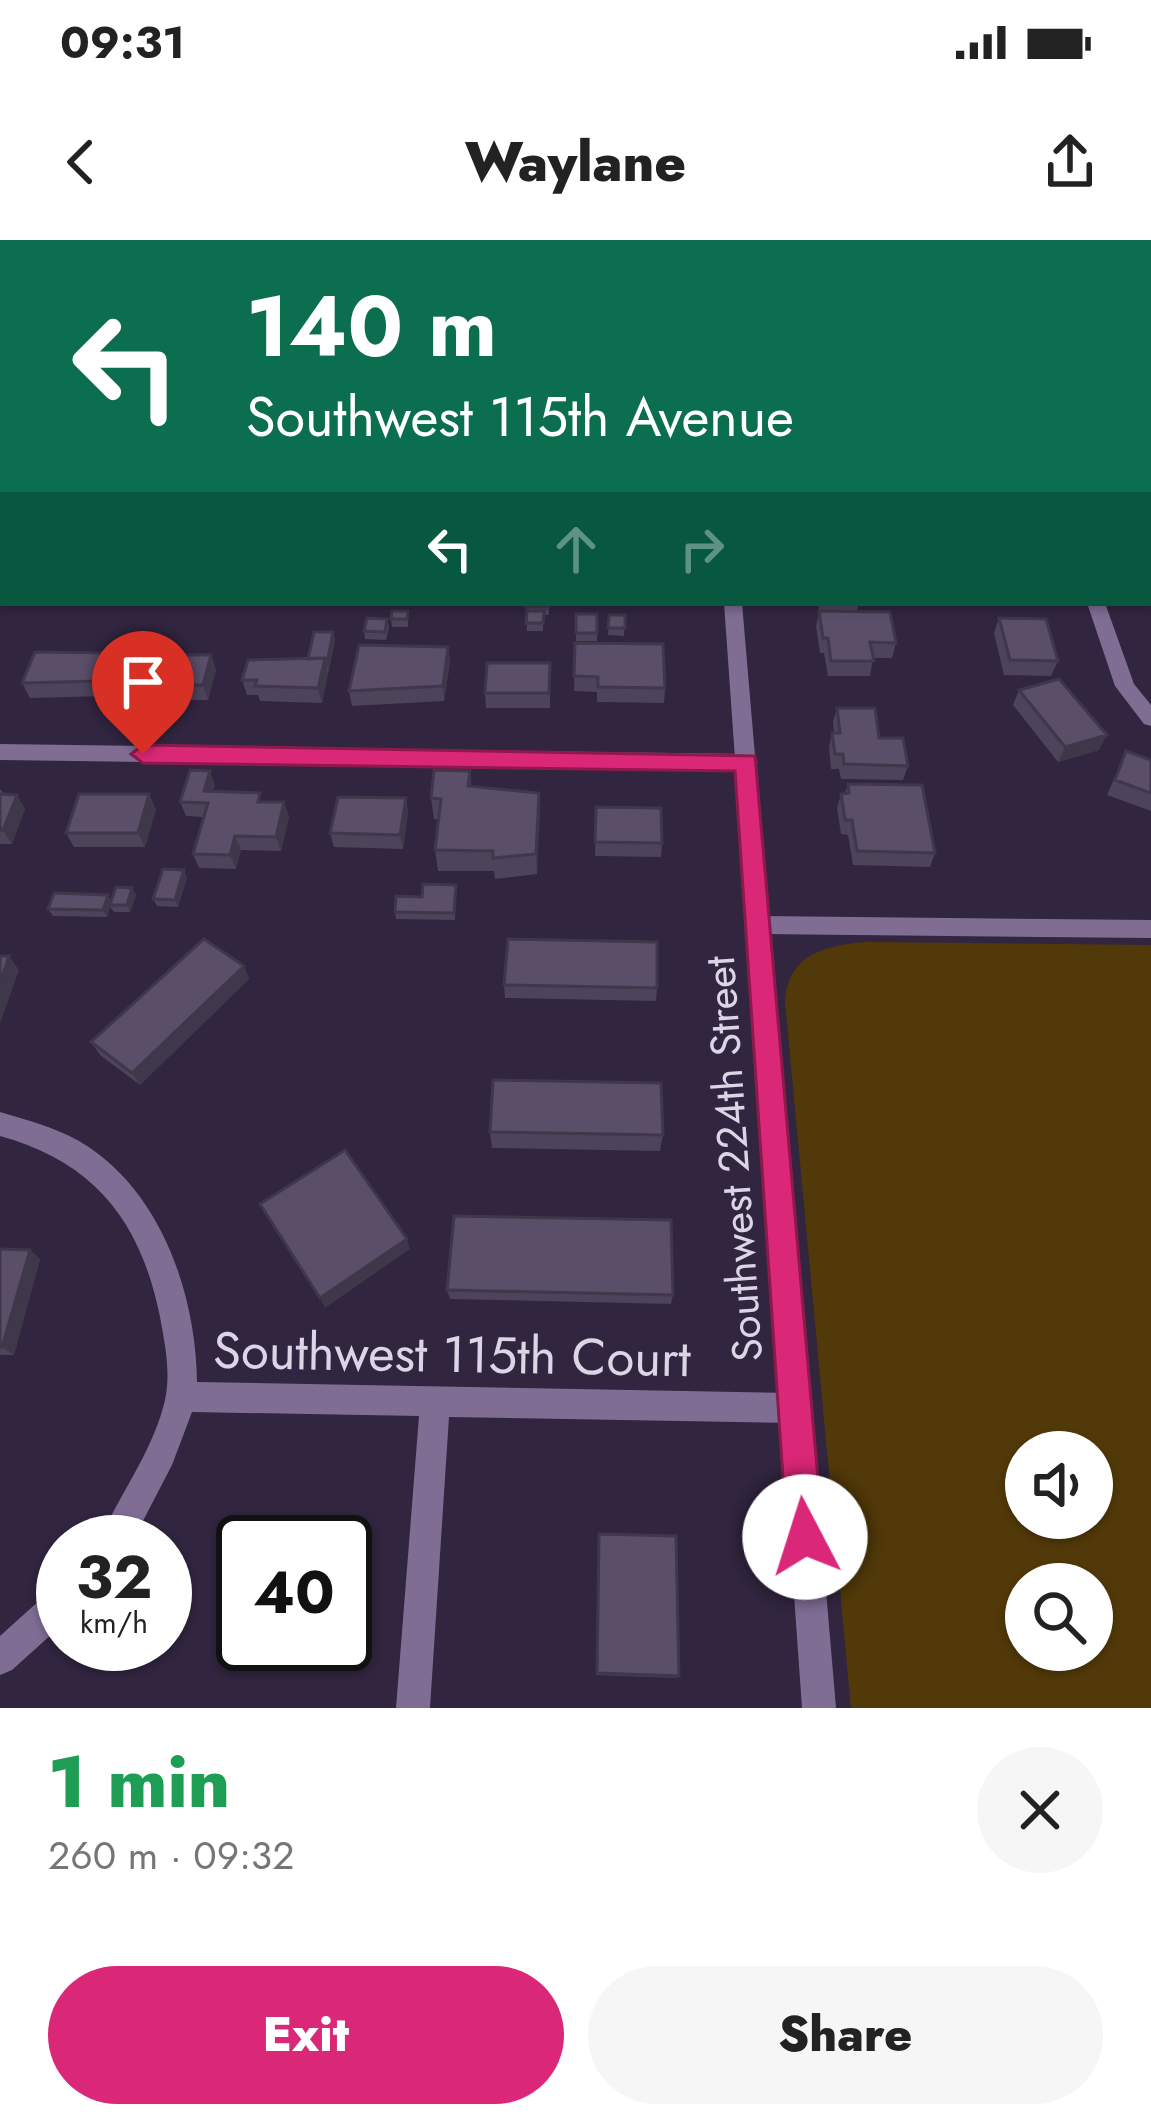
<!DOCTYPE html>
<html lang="en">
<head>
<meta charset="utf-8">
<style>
  :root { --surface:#fff; --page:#f6f6f6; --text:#222; --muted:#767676; --accent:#db2777 }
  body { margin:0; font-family:Jost,sans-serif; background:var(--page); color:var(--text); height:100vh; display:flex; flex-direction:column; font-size:45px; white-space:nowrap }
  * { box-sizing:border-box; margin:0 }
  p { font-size:39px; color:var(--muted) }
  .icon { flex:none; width:66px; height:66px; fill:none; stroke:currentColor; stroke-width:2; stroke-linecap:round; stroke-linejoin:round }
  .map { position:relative; height:1468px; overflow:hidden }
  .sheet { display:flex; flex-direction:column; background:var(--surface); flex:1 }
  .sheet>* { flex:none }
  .banner { position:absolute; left:0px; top:0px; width:1152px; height:366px; box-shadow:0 3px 9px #0004; background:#0b6e4f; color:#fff; overflow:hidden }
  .controls { position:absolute; left:1005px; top:1191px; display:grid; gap:24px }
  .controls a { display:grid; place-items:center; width:108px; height:108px; border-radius:50%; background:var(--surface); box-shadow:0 3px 9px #0004; font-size:60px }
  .speed { position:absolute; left:36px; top:1275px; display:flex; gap:24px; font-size:60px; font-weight:700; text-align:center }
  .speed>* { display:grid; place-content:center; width:156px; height:156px; border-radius:50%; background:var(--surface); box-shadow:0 3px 9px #0004; line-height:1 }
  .speed small { font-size:30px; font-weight:400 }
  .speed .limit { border:6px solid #111; border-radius:18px; background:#fff; color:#111 }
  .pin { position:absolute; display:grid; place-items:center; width:102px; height:102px; color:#fff; margin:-123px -51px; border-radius:50% 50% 50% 0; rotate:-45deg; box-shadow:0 0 12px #0007 }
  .pin .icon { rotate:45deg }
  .me { position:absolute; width:132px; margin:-66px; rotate:355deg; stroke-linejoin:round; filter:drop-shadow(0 0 9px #0008) }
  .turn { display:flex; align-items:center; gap:42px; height:252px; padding:0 48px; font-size:54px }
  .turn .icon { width:156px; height:156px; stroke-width:2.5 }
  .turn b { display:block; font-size:84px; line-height:102px }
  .lanes { display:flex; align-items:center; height:114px; padding:0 48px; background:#0003; justify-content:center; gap:60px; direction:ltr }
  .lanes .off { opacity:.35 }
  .round { display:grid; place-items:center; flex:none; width:126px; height:126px; border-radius:63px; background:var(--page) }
  .headline { display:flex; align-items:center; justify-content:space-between; height:204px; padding:0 48px }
  h1 { font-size:72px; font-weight:800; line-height:90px; color:#1e9e55 }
  .button { display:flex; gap:24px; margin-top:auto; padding:24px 48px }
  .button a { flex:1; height:138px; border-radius:72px; background:var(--accent); color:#fff; font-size:48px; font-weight:800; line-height:138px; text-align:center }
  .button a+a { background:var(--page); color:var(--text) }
  .status { display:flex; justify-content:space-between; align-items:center; height:84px; padding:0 60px; background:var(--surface); direction:ltr }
  .status svg { height:33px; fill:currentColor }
  header { display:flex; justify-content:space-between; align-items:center; height:156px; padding:0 48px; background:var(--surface); font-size:54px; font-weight:800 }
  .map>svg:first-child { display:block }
  .green { fill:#523909; fill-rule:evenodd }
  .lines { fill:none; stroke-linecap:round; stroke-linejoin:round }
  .minor { fill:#7f6d94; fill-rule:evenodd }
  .tertiary { fill:#7f6d94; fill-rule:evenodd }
  .wall { fill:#4d435a }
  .shaded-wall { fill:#3f374a }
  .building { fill:#5a4e69; stroke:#3f374a; stroke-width:3 }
  .route { fill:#db2777; stroke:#8e194d; stroke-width:3 }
  .labels { text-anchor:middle; stroke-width:9; stroke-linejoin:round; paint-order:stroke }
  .street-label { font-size:42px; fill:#dcd5e6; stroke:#31253f }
  .near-street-label { font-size:51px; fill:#dcd5e6; stroke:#31253f }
</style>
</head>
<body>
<div class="status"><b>09:31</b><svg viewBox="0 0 49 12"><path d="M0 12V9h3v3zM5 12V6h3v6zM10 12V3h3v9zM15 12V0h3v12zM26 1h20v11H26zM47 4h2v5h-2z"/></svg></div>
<header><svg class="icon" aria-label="back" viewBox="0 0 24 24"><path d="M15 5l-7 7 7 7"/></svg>Waylane<svg class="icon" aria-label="share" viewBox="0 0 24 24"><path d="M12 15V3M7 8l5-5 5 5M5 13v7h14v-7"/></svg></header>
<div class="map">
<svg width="1151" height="1468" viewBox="0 0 1151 1468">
  <rect width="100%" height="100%" fill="#31253f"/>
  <!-- green -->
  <path class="green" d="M 865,702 L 1151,705 L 1151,1468 L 851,1468 L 785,762 C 788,715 823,706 865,702 ZM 1026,1212 L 1092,1212 L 1092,1278 L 1026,1278 ZM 1026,1344 L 1092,1344 L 1092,1410 L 1026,1410 Z"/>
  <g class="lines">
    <!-- minor -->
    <path class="minor" d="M 15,0 L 29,0 L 13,3 Z
      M 366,0 L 380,0 L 365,3 Z
      M 966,0 L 980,0 L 981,3 L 967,3 Z
      M 0,27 L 3,27 L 0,40 Z
      M 0,67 L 3,67 L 3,75 L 0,75 Z
      M 0,249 L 3,249 L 3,259 L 0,259 Z
      M 1087,363 L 1105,363 L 1134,444 L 1151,465 L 1151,486 L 1144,484 L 1115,446 Z
      M 0,504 L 747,514 L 758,522 L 747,530 L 0,520 Z
      M 758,676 L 1151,680 L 1151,698 L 758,694 L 750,692 L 746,685 L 750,678 Z
      M 0,872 C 27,880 54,887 79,901 C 160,948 196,1053 197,1142 L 794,1153 L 805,1157 L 809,1168 L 805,1179 L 794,1183 L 449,1177 L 430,1468 L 396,1468 L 419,1176 L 192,1172 L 172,1225 L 132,1302 L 99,1302 C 119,1254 153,1212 165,1160 C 171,1133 165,1104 160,1077 C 141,982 95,922 0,896 Z
      M 63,1346 L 63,1384 L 12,1430 L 0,1435 L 0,1396 L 51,1350 Z"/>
    <!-- tertiary -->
    <path class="tertiary" d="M 698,0 L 712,0 L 712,3 L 698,3 Z
      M 724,363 L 742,363 L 836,1468 L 802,1468 Z"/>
  </g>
  <!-- wall -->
  <path class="wall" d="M 873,0 L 898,0 L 897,3 L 874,3 Z
    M 1024,0 L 1057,0 L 1056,3 L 1025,2 Z
    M 0,140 L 3,140 L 3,216 L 0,216 Z
    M 526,363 L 549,363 L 549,375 L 543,375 L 543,391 L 527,391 Z
    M 812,363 L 859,363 L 857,371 L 896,403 L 892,418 L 873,418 L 870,436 L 828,436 L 824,413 L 820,413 L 816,386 L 819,373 L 818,363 Z
    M 408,371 L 408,387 L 392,387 L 391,379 Z
    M 576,374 L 597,374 L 597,401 L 576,401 Z
    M 609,375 L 625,375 L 624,396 L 608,395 Z
    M 999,378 L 1058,421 L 1051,436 L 1004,435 L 994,393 Z
    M 387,379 L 389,387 L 386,400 L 365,399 L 364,391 Z
    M 333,392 L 335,400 L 322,463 L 260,461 L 258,455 L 247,455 L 242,440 L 308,419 Z
    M 575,403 L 665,448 L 664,463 L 597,462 L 597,452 L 574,451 Z
    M 448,407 L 450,422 L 444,461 L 352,466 L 349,451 Z
    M 211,415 L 216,430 L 208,460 L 147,460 L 141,445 Z
    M 550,423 L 550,468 L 486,468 L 485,453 Z
    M 114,428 L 104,456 L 30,458 L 22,443 Z
    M 1019,450 L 1099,510 L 1058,522 L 1013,465 Z
    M 837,468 L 879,498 L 908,526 L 903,540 L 841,539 L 839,529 L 831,529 L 829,507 L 832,493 L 834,493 L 833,482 Z
    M 1126,511 L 1151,520 L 1151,571 L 1107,555 Z
    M 470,531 L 471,546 L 539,553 L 537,634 L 495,639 L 494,631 L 438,631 L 435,610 L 439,579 L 434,579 L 431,558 Z
    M 848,544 L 935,613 L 930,627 L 853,625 L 848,595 L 841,594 L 837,568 L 841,554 L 845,553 Z
    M 215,545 L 213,551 L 263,562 L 284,562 L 289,577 L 281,611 L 241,610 L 236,629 L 199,628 L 193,614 L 204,577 L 186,576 L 180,562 Z
    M 0,549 L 4,554 L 25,569 L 12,604 L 0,604 Z
    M 406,558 L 408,573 L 403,609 L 334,607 L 330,593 Z
    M 596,567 L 662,603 L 661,617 L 595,616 Z
    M 156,569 L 145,607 L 74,607 L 66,593 Z
    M 187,637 L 178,667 L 157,666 L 153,659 Z
    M 456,645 L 455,680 L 396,679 L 395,672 L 422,657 Z
    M 132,648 L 136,655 L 130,672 L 114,672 L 110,667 L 107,677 L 53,676 L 48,669 L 108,655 L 111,661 Z
    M 244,726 L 249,739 L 140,845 L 100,815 L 91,802 Z
    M 504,745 L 657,748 L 656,761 L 505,758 Z
    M 490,892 L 663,895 L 660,911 L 492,908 Z
    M 0,1009 L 30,1010 L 40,1019 L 14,1115 L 0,1115 Z
    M 447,1050 L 673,1055 L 671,1064 L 450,1059 Z
    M 599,1294 L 679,1436 L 677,1438 L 596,1435 Z"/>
  <!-- shaded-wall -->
  <path class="shaded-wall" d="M 333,392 L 335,400 L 329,431 L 327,423 Z
    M 448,407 L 450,422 L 444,461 L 443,446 Z
    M 108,413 L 114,428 L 104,456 L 98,441 Z
    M 211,415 L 216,430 L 208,460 L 203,445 Z
    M 325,418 L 328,434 L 322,463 L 318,448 Z
    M 1107,495 L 1099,510 L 1058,522 L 1065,507 Z
    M 210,531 L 215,545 L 209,566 L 204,551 Z
    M 539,553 L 540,574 L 537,634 L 536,614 Z
    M 149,554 L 156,569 L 145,607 L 138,593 Z
    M 17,555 L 25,569 L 12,604 L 3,590 Z
    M 406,558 L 408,573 L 403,609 L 400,595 Z
    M 284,562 L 289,577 L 281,611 L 276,597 Z
    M 235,596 L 241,610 L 236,629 L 230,615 Z
    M 184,630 L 187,637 L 178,667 L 175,660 Z
    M 132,648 L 136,655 L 130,672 L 127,665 Z
    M 108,655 L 112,662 L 107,677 L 103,670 Z
    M 9,716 L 19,730 L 0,784 L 0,743 Z
    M 244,726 L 249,739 L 140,845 L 132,833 Z
    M 407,999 L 410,1009 L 325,1068 L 320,1058 Z
    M 30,1010 L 40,1019 L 14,1115 L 2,1107 Z"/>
  <!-- building -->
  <path class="building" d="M 439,0 L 477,0 L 476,3 L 438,3 Z
    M 3,89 L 3,115 L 0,115 L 0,93 Z
    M 0,156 L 3,156 L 3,196 L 0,201 Z
    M 1149,196 L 1151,201 L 1151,223 L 1149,223 Z
    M 1149,240 L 1151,240 L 1151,281 L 1149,281 Z
    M 0,275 L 3,276 L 3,300 L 0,300 Z
    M 526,363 L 549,363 L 549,367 L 526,367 Z
    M 392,371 L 408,371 L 407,379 L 391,379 Z
    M 527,371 L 544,371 L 543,383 L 526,383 Z
    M 819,371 L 890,372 L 896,403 L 870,402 L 874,421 L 831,421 L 828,398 L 823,398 Z
    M 576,374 L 597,374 L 597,393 L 576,393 Z
    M 609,375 L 625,375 L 625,388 L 608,388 Z
    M 367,378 L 387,379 L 385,392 L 364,391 Z
    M 999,378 L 1046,379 L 1058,421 L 1010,420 Z
    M 314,392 L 333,392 L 327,423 L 325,418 L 308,419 Z
    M 575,403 L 663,404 L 665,448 L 598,447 L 598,437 L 574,436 Z
    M 359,405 L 448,407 L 443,446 L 349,451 Z
    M 35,412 L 108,413 L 98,441 L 22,443 Z
    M 151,415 L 211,415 L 203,445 L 141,445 Z
    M 325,418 L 318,448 L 255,446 L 257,440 L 242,440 L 248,420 Z
    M 487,423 L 550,423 L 549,453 L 485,453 Z
    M 1059,439 L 1107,495 L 1065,507 L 1019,450 Z
    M 837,468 L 875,468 L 879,498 L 903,498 L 908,526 L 844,524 L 843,514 L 835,514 L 832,493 L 840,493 Z
    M 1126,511 L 1151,520 L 1151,553 L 1115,540 Z
    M 190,530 L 210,531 L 204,551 L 260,553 L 258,562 L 284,562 L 276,597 L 235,596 L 230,615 L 193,614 L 208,563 L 180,562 Z
    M 434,530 L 470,531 L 468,546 L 539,553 L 536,614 L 493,618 L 493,611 L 435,610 L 441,559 L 431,558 Z
    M 848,544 L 922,545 L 935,613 L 857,611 L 852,580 L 845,580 L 841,554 L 849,553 Z
    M 0,554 L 17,555 L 3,590 L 0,590 Z
    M 79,554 L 149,554 L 138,593 L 66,593 Z
    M 338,557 L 406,558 L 400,595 L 330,593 Z
    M 596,567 L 661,568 L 662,603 L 595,602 Z
    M 163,629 L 184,630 L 175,660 L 153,659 Z
    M 423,644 L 456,645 L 454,673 L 395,672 L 396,656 L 422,657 Z
    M 116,647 L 132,648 L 127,665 L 110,665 Z
    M 54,653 L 108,655 L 103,670 L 48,669 Z
    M 204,699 L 244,726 L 132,833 L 91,802 Z
    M 508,699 L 657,702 L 657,748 L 504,745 Z
    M 0,716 L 9,716 L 0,743 Z
    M 493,840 L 661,843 L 663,895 L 490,892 Z
    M 345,910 L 407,999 L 320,1058 L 260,964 Z
    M 454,976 L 671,980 L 673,1055 L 447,1050 Z
    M 0,1009 L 30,1010 L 2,1107 L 0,1107 Z
    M 599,1294 L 676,1296 L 679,1436 L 597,1433 Z"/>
  <!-- route -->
  <path class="route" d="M 143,505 L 755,516 L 823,1297 L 818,1309 L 805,1315 L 792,1309 L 787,1297 L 735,531 L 143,523 L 131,514 Z"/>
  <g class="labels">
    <!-- street labels -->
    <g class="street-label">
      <text transform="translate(733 919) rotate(-94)" y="15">Southwest 224th Street</text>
    </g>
    <!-- near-street labels -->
    <g class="near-street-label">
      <text transform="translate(452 1114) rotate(1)" y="18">Southwest 115th Court</text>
    </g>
  </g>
</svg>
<div class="controls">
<a><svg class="icon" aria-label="sound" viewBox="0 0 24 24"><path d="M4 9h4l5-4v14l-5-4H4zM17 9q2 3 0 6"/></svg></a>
<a><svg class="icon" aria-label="search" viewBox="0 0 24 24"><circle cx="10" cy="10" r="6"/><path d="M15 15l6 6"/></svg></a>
</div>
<div class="speed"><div>32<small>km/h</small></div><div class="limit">40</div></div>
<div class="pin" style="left:143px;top:514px;background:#d93025"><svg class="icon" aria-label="arrive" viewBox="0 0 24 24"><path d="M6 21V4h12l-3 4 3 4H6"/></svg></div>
<svg class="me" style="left:805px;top:1297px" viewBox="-20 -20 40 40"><circle r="19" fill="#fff"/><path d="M0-13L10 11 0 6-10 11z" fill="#db2777"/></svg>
<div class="banner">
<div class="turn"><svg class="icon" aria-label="left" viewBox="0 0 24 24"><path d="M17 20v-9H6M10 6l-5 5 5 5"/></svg><div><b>140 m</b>Southwest 115th Avenue</div></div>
<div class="lanes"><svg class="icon" aria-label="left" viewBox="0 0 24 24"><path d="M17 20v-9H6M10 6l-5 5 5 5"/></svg><svg class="icon off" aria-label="ahead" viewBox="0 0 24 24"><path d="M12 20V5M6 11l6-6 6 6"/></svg><svg class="icon off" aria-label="right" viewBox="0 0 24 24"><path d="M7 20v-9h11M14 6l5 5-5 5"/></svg></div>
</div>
</div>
<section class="sheet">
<div class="headline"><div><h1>1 min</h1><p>260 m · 09:32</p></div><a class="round"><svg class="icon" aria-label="close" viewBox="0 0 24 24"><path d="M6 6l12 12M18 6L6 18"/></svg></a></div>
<div class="button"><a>Exit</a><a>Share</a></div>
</section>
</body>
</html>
